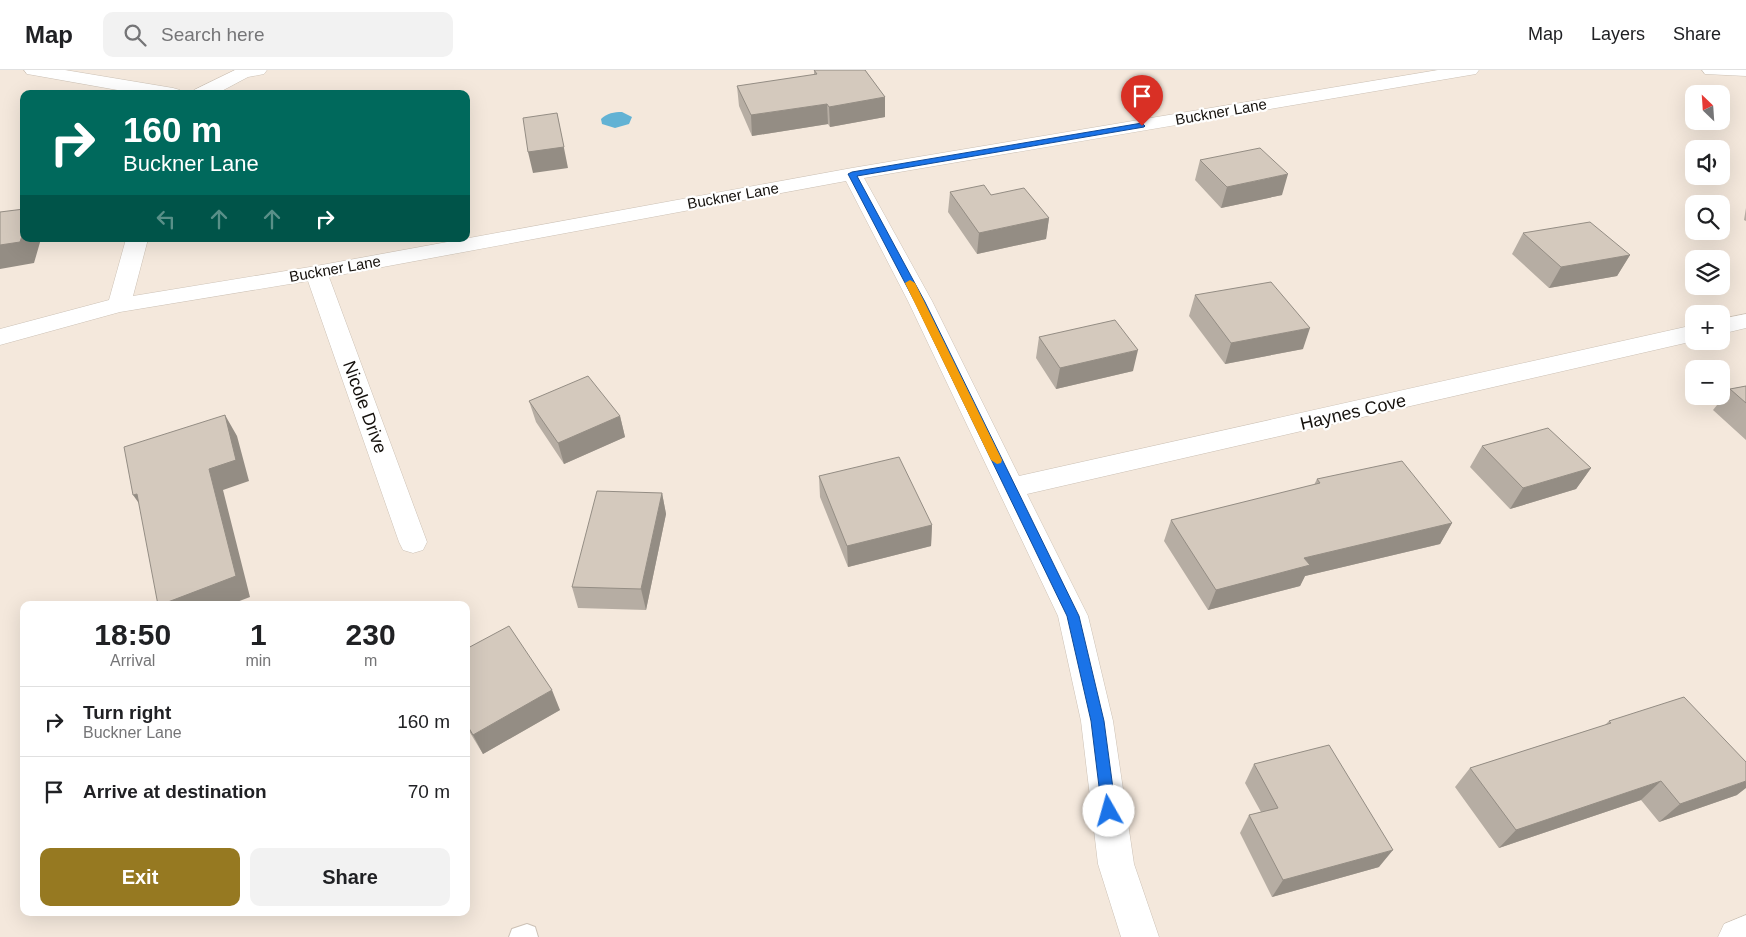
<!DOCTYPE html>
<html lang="en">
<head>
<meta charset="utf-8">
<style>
  :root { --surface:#fff; --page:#f2f2f2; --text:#202124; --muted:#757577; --line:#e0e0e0; --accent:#967921 }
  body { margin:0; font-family:Arial,sans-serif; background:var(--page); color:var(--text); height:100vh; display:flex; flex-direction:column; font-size:19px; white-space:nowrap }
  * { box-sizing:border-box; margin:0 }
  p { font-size:16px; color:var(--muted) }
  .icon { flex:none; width:28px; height:28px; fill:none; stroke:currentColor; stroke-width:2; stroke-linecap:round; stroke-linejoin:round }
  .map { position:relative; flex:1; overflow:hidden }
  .sheet { position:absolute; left:20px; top:531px; width:450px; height:315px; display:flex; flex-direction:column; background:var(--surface); border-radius:10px; box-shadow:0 5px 20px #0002 }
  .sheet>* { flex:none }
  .guide { position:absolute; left:20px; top:20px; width:450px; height:152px; border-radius:10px; box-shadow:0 5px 20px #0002; background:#00695c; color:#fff; overflow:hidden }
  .needle { width:32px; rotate:335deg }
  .controls { position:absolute; left:1685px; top:15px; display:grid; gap:10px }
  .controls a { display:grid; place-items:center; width:45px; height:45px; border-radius:10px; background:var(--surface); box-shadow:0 5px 20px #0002; font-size:25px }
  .pin { position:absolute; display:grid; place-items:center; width:42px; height:42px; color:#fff; margin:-51px -21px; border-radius:50% 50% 50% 0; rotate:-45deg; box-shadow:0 0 5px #0007 }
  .pin .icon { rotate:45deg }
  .me { position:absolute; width:55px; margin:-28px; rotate:353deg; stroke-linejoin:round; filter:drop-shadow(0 0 4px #0008) }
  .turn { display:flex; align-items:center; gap:18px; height:105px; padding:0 20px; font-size:22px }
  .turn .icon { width:65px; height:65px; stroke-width:2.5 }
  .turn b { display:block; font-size:35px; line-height:42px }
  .lanes { display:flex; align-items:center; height:48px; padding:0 20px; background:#0003; justify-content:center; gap:25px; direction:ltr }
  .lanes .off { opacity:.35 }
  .eta { display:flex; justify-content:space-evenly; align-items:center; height:85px; text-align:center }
  .eta b { font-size:30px; font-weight:700; line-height:35px }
  .cta { display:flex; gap:10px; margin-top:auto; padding:10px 20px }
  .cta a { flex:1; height:58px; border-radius:10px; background:var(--accent); color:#fff; font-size:20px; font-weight:700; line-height:58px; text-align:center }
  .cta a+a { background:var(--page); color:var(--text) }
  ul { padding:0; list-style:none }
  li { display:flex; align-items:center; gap:15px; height:70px; padding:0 20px; border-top:1px solid var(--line) }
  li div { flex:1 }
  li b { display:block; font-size:19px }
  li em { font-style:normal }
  header { display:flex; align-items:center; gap:30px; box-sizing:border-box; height:70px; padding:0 25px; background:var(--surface); border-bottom:1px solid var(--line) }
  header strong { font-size:24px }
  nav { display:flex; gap:28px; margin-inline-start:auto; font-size:18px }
  .search { width:350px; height:45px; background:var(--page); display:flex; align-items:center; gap:12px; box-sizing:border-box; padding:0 18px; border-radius:10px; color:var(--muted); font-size:19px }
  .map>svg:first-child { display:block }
  .water { fill:#62b2d4 }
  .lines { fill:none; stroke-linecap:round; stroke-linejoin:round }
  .service-casing { stroke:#ccc1b5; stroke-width:2 }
  .minor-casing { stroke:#ccc1b5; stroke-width:1 }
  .service { fill:#fff; fill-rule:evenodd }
  .minor { fill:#fff; fill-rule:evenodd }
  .wall { fill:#b6ada3 }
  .shaded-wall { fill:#948d84 }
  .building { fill:#d4c9bd; stroke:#948d84 }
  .route { fill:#1a73e8; stroke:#114b97 }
  .slow { fill:#f59e0b }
  .labels { text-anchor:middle; stroke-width:4.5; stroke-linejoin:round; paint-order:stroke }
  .far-street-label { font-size:15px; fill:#15110d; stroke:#fff }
  .street-label { font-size:18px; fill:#15110d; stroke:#fff }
</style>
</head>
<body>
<header>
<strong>Map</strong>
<div class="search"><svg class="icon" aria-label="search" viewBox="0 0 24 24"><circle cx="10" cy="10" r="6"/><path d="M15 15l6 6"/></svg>Search here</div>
<nav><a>Map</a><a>Layers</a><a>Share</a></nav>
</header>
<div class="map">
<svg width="1746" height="867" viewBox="0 0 1746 867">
  <rect width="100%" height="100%" fill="#f4e8dc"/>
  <!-- water -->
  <path class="water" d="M 622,42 L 632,47 L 629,54 L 615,58 L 602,54 L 601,49 C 607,43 614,42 622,42 Z"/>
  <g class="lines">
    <!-- service casing -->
    <g class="service-casing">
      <path id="service" d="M 527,854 L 535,857 L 538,867 L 509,867 L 512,859 Z"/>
    </g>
    <!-- minor casing -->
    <g class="minor-casing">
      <path id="minor" d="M 24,0 L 65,0 L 173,18 L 180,20 L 182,24 L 140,24 L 33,5 L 27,4 Z
        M 235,0 L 267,0 L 264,4 L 248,7 L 216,24 L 192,24 L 194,20 Z
        M 1438,0 L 1479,0 L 1476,4 L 1470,5 L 864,108 L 932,231 L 1019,406 L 1694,255 L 1694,271 L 1027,424 L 1088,546 L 1113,651 L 1134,794 L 1159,867 L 1121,867 L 1098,794 L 1081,651 L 1058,546 L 908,231 L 846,111 L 329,207 L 427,472 L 423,480 L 413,483 L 403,480 L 399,472 L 308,211 L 120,242 L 0,275 L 0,259 L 109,230 L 126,169 L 148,169 L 133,226 L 316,196 L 852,98 Z
        M 1702,0 L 1746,0 L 1746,6 L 1705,4 Z
        M 1746,244 L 1746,258 L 1721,264 L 1721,249 Z
        M 1746,845 L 1746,867 L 1718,867 L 1724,854 Z"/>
    </g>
    <!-- service -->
    <use href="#service" class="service"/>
    <!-- minor -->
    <use href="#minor" class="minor"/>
  </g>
  <!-- wall -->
  <path class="wall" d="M 814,0 L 865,0 L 885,27 L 885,47 L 830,57 L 828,54 L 752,66 L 739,36 L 737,16 L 814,5 Z
    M 1200,90 L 1282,125 L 1221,138 L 1195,110 Z
    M 950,122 L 991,125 L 1049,148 L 1046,169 L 977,184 L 948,142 Z
    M 1746,138 L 1746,151 L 1744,150 Z
    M 1523,163 L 1630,185 L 1617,206 L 1549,218 L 1512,184 Z
    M 1195,225 L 1303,279 L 1225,294 L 1189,246 Z
    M 1039,267 L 1133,301 L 1056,319 L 1036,288 Z
    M 1746,316 L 1746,370 L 1713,340 L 1730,319 Z
    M 529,331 L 620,346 L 625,367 L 564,394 L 536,352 Z
    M 1482,376 L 1591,398 L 1576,419 L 1510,439 L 1470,397 Z
    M 819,406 L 932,455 L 931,476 L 848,497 L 820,427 Z
    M 1317,409 L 1452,453 L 1440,474 L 1305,506 L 1300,516 L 1208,540 L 1164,471 L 1171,450 L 1314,415 Z
    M 662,423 L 666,444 L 646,540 L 578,538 L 572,517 Z
    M 466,579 L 560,640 L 483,684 L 466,656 Z
    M 1609,651 L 1737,725 L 1659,752 L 1641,730 L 1499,778 L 1455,717 L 1470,698 L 1605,655 Z
    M 1254,694 L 1379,797 L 1272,827 L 1240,763 L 1249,745 L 1261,742 L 1245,713 Z"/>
  <!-- shaded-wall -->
  <path class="shaded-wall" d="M 885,27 L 885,47 L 830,57 L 829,37 Z
    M 827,34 L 828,54 L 752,66 L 751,45 Z
    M 557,43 L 568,98 L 533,103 L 528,82 Z
    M 1288,104 L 1282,125 L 1221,138 L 1227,117 Z
    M 1049,148 L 1046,169 L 977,184 L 979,163 Z
    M 24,160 L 24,169 L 41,169 L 34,193 L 0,199 L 0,175 Z
    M 1630,185 L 1617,206 L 1549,218 L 1561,197 Z
    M 1310,258 L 1303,279 L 1225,294 L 1231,273 Z
    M 1138,280 L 1133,301 L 1056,319 L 1060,298 Z
    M 225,345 L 237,366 L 249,411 L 223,420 L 250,527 L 229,535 L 160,535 L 209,399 Z
    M 620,346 L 625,367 L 564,394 L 558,373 Z
    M 1591,398 L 1576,419 L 1510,439 L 1523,418 Z
    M 662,423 L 666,444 L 646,540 L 641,519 Z
    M 137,424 L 148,446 L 133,425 Z
    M 1452,453 L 1440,474 L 1305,506 L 1300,516 L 1208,540 L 1216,520 L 1304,488 Z
    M 932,455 L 931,476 L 848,497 L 847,476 Z
    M 552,620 L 560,640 L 483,684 L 473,665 Z
    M 1661,711 L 1641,730 L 1499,778 L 1516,760 Z
    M 1746,711 L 1746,718 L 1737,725 L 1659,752 L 1680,734 Z
    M 1393,780 L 1379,797 L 1272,827 L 1283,810 Z"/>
  <!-- building -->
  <path class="building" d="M 814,0 L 865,0 L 885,27 L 829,37 L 827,34 L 751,45 L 737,16 L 817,4 Z
    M 557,43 L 564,77 L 528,82 L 523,48 Z
    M 1260,78 L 1288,104 L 1227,117 L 1200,90 Z
    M 984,115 L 991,125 L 1024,118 L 1049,148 L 979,163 L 950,122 Z
    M 24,139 L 24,160 L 20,172 L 0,175 L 0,142 Z
    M 1590,152 L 1630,185 L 1561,197 L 1523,163 Z
    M 1271,212 L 1310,258 L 1231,273 L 1195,225 Z
    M 1115,250 L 1138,280 L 1060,298 L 1039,267 Z
    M 588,306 L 620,346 L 558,373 L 529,331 Z
    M 1746,316 L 1746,333 L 1730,319 Z
    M 225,345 L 236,390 L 209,399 L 236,506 L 160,535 L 158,535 L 137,424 L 133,425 L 124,377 Z
    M 1548,358 L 1591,398 L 1523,418 L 1482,376 Z
    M 899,387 L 932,455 L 847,476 L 819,406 Z
    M 1402,391 L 1452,453 L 1304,488 L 1310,495 L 1216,520 L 1171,450 L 1320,413 L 1317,409 Z
    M 597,421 L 662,423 L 641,519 L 572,517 Z
    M 509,556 L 552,620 L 473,665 L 466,653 L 466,579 Z
    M 1684,627 L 1746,692 L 1746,711 L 1680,734 L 1661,711 L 1516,760 L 1470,698 L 1611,653 L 1609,651 Z
    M 1329,675 L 1393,780 L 1283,810 L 1249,745 L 1278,738 L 1254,694 Z"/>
  <!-- route -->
  <path class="route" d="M 1142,53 L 1145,56 L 1144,57 L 857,106 L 925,232 L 1079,546 L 1104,651 L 1116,741 L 1114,745 L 1109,747 L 1104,745 L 1102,741 L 1091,651 L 1067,546 L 915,232 L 848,104 L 852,102 Z"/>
  <!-- slow -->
  <path class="slow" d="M 910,210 L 915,213 L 1002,390 L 1001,393 L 997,394 L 991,390 L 905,213 Z"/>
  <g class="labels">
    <!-- far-street labels -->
    <g class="far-street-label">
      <text transform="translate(1221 42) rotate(-10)" y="5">Buckner Lane</text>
      <text transform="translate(733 126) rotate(-10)" y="5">Buckner Lane</text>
      <text transform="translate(335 199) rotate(-10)" y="5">Buckner Lane</text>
    </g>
    <!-- street labels -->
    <g class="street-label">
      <text transform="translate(365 337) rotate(70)" y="6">Nicole Drive</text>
      <text transform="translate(1353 342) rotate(-13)" y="6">Haynes Cove</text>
    </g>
  </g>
</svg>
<div class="controls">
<a><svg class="needle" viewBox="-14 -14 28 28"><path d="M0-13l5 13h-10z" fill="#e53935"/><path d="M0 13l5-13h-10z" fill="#757577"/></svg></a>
<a><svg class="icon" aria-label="sound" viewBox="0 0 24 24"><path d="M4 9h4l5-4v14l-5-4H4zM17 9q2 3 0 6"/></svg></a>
<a><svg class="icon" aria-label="search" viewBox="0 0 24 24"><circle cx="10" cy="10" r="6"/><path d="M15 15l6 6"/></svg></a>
<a><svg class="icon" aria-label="layers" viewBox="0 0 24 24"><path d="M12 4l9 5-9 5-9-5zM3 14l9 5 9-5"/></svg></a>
<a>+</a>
<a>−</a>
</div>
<div class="pin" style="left:1142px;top:56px;background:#d93025"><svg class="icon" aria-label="arrive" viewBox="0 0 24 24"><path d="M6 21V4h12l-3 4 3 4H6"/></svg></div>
<svg class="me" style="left:1109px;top:741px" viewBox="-20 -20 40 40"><circle r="19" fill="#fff"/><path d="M0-13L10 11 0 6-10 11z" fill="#1a73e8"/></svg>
<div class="guide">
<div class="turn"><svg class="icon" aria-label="right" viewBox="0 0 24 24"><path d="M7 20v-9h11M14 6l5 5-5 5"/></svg><div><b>160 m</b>Buckner Lane</div></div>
<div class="lanes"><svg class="icon off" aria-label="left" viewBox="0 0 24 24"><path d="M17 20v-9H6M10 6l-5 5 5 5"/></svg><svg class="icon off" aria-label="ahead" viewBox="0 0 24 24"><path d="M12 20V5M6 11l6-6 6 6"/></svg><svg class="icon off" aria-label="ahead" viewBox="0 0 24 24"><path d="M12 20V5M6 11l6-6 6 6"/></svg><svg class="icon" aria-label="right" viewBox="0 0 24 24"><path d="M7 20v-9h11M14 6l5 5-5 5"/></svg></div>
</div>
<section class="sheet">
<div class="eta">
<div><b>18:50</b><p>Arrival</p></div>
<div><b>1</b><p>min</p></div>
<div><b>230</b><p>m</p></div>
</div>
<ul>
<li><svg class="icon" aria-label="right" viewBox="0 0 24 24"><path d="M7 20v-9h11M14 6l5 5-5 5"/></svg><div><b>Turn right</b><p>Buckner Lane</p></div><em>160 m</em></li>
<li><svg class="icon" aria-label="arrive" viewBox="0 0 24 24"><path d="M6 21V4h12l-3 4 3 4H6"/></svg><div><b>Arrive at destination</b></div><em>70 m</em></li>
</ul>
<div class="cta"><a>Exit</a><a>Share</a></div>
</section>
</div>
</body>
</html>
